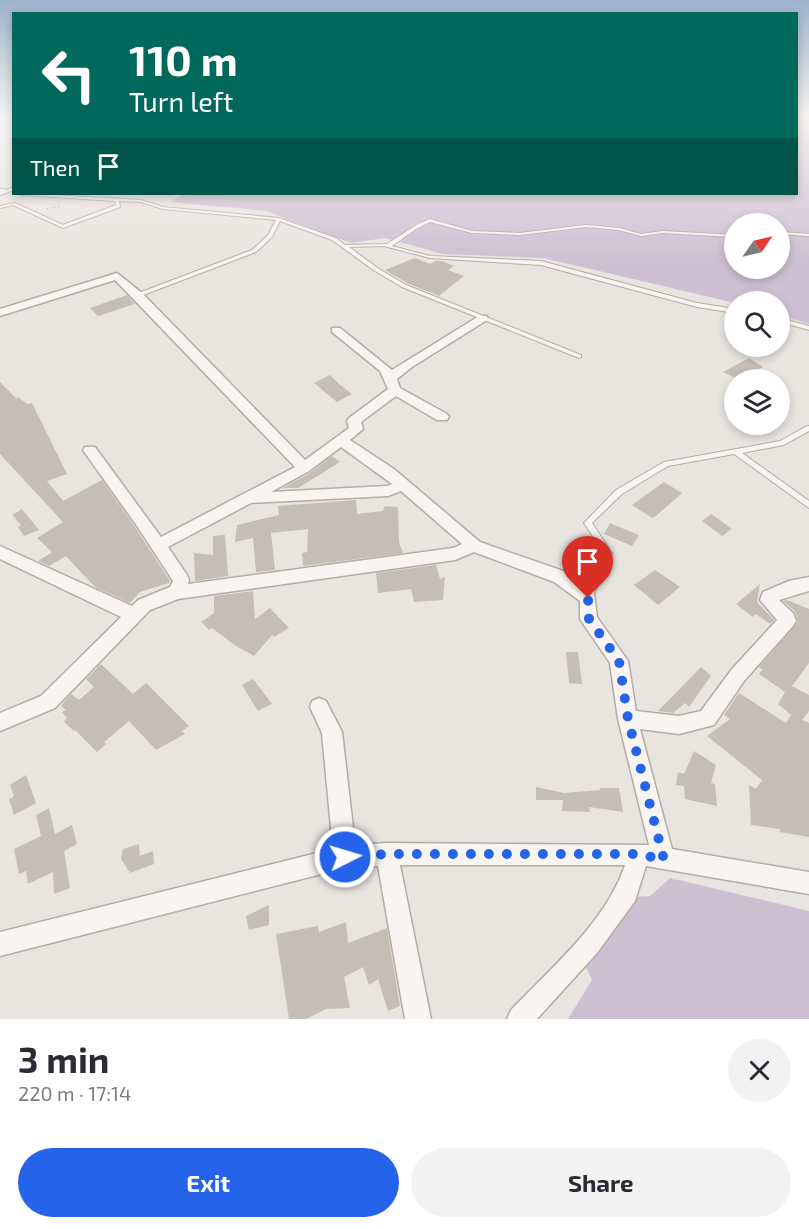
<!DOCTYPE html>
<html lang="en">
<head>
<meta charset="utf-8">
<style>
  :root { --surface:#fff; --page:#f2f2f3; --text:#2b2b33; --muted:#7c7c81; --accent:#2563eb }
  body { margin:0; font-family:"Exo 2",sans-serif; background:var(--page); color:var(--text); height:100vh; display:flex; flex-direction:column; font-size:22px; white-space:nowrap }
  * { box-sizing:border-box; margin:0 }
  p { font-size:20px; color:var(--muted) }
  .icon { flex:none; width:33px; height:33px; fill:none; stroke:currentColor; stroke-width:2; stroke-linecap:round; stroke-linejoin:round }
  .map { position:relative; height:1019px; overflow:hidden }
  .panel { display:flex; flex-direction:column; background:var(--surface); flex:1 }
  .panel>* { flex:none }
  .banner { position:absolute; left:12px; top:12px; width:786px; height:183px; border-radius:0px; box-shadow:0 3px 9px #0003; background:#00695c; color:#fff; overflow:hidden }
  .needle { width:39px; rotate:56deg }
  .fabs { position:absolute; left:724px; top:213px; display:grid; gap:12px }
  .fabs a { display:grid; place-items:center; width:66px; height:66px; border-radius:50%; background:var(--surface); box-shadow:0 3px 9px #0003; font-size:30px }
  .pin { position:absolute; display:grid; place-items:center; width:51px; height:51px; color:#fff; margin:-62px -26px; border-radius:50% 50% 50% 0; rotate:-45deg; box-shadow:0 0 6px #0007 }
  .pin .icon { rotate:45deg }
  .me { position:absolute; width:66px; margin:-33px; rotate:85deg; stroke-linejoin:round; filter:drop-shadow(0 0 4px #0008) }
  .turn { display:flex; align-items:center; gap:21px; height:126px; padding:0 18px; font-size:27px }
  .turn .icon { width:78px; height:78px; stroke-width:2.5 }
  .turn b { display:block; font-size:42px; line-height:51px }
  .then { display:flex; align-items:center; height:57px; padding:0 18px; background:#0003; gap:12px; font-size:22px }
  .round { display:grid; place-items:center; flex:none; width:63px; height:63px; border-radius:32px; background:var(--page) }
  .overview { display:flex; align-items:center; justify-content:space-between; height:102px; padding:0 18px }
  h1 { font-size:36px; font-weight:700; line-height:45px }
  .action { display:flex; gap:12px; margin-top:auto; padding:12px 18px }
  .action a { flex:1; height:69px; border-radius:36px; background:var(--accent); color:#fff; font-size:24px; font-weight:700; line-height:69px; text-align:center }
  .action a+a { background:var(--page); color:var(--text) }
  .map>svg:first-child { display:block }
  .green { fill:#cdc0d3; fill-rule:evenodd }
  .building { fill:#c5beb6 }
  .lines { fill:none; stroke-linecap:round; stroke-linejoin:round }
  .service-casing { stroke:#b2aca4; stroke-width:2 }
  .minor-casing { stroke:#b2aca4; stroke-width:3 }
  .path { stroke:#c7c2bc; stroke-width:1.5; stroke-dasharray:2 2; stroke-linecap:butt }
  .service { fill:#f7f4f1; fill-rule:evenodd }
  .minor { fill:#f7f4f1; fill-rule:evenodd }
  .route { stroke:#2563eb; stroke-width:10; stroke-dasharray:0 18 }
</style>
</head>
<body>
<div class="map">
<svg width="809" height="1019" viewBox="0 0 809 1019">
  <rect width="100%" height="100%" fill="#e8e4df"/>
  <!-- green -->
  <path class="green" d="M 797,117 L 809,117 L 809,324 L 780,315 L 780,302 L 735,303 L 544,258 L 443,254 L 385,238 L 351,243 L 266,211 L 170,202 L 184,194 L 796,194 ZM 735,224 L 780,224 L 780,268 L 735,268 Z
    M 670,878 L 809,911 L 809,1019 L 568,1019 L 592,980 L 577,947 L 599,914 L 632,897 L 650,896 Z"/>
  <!-- building -->
  <path class="building" d="M 415,258 L 430,264 L 435,261 L 442,261 L 454,266 L 448,270 L 464,276 L 439,296 L 407,283 L 385,270 Z
    M 127,295 L 135,304 L 98,316 L 90,308 Z
    M 749,358 L 763,367 L 739,380 L 723,372 Z
    M 330,375 L 339,384 L 352,394 L 337,402 L 314,383 Z
    M 0,382 L 16,398 L 18,397 L 27,404 L 32,403 L 67,474 L 47,481 L 63,501 L 102,480 L 135,527 L 170,581 L 169,583 L 140,592 L 130,603 L 95,587 L 66,556 L 49,566 L 38,561 L 52,552 L 37,538 L 63,522 L 0,454 Z
    M 332,456 L 340,462 L 298,488 L 283,488 L 310,473 Z
    M 664,482 L 682,493 L 656,516 L 652,518 L 632,505 Z
    M 356,500 L 357,514 L 383,511 L 385,506 L 398,507 L 399,542 L 403,553 L 303,566 L 302,553 L 307,552 L 308,529 L 271,533 L 275,570 L 256,572 L 253,538 L 235,542 L 237,525 L 279,515 L 278,506 Z
    M 22,509 L 39,530 L 24,536 L 18,527 L 21,525 L 12,515 Z
    M 711,514 L 721,521 L 732,529 L 722,536 L 702,521 Z
    M 610,523 L 617,526 L 639,535 L 632,546 L 604,534 Z
    M 225,535 L 228,576 L 195,581 L 194,553 L 213,555 L 213,536 Z
    M 436,565 L 440,579 L 445,577 L 443,600 L 414,602 L 411,589 L 378,593 L 376,573 Z
    M 655,570 L 680,587 L 658,605 L 634,585 Z
    M 760,584 L 757,602 L 774,620 L 770,624 L 756,614 L 753,617 L 736,604 Z
    M 253,591 L 255,619 L 270,608 L 289,628 L 274,637 L 272,635 L 254,656 L 236,646 L 212,628 L 209,630 L 201,622 L 214,613 L 214,596 Z
    M 787,600 L 809,609 L 809,663 L 792,686 L 809,695 L 809,711 L 802,720 L 809,723 L 809,837 L 780,832 L 780,829 L 751,825 L 749,785 L 756,789 L 762,780 L 707,736 L 730,719 L 724,715 L 739,693 L 786,723 L 791,715 L 778,704 L 785,692 L 759,674 L 762,670 L 759,667 L 798,622 L 795,611 L 783,601 Z
    M 566,652 L 578,652 L 582,684 L 569,683 Z
    M 101,664 L 133,694 L 146,683 L 189,726 L 182,731 L 185,734 L 156,750 L 129,721 L 104,742 L 106,744 L 97,752 L 75,730 L 74,731 L 64,722 L 67,718 L 62,712 L 66,710 L 61,706 L 71,694 L 79,700 L 94,687 L 86,679 Z
    M 701,667 L 711,676 L 689,707 L 685,703 L 673,713 L 658,711 Z
    M 253,679 L 272,704 L 258,711 L 242,685 Z
    M 694,751 L 716,765 L 711,783 L 715,784 L 717,806 L 685,799 L 684,786 L 676,785 L 678,772 L 684,774 Z
    M 26,775 L 36,803 L 14,815 L 9,799 L 14,796 L 10,785 Z
    M 536,787 L 564,793 L 600,790 L 600,788 L 619,788 L 623,812 L 589,807 L 590,812 L 562,811 L 563,800 L 536,800 Z
    M 49,808 L 55,834 L 72,825 L 77,844 L 64,851 L 70,888 L 54,894 L 53,872 L 28,884 L 26,871 L 19,874 L 14,849 L 41,836 L 36,815 Z
    M 139,844 L 140,856 L 153,851 L 154,864 L 130,873 L 121,859 L 123,849 Z
    M 269,905 L 269,925 L 249,930 L 246,916 Z
    M 346,922 L 348,943 L 387,928 L 400,1006 L 388,1011 L 378,979 L 369,985 L 363,967 L 344,977 L 350,1008 L 326,1009 L 306,1019 L 289,1019 L 276,934 L 318,926 L 319,932 Z"/>
  <g class="lines">
    <!-- service casing -->
    <g class="service-casing">
      <path id="service" d="M 14,187 L 14,190 L 4,193 L 2,192 Z
        M 20,194 L 36,194 L 141,200 L 163,207 L 279,218 L 336,238 L 345,245 L 387,244 L 418,224 L 430,219 L 472,231 L 520,233 L 586,225 L 619,228 L 641,234 L 663,231 L 735,235 L 735,237 L 663,233 L 641,236 L 619,230 L 586,227 L 520,235 L 472,233 L 430,222 L 416,229 L 392,246 L 430,256 L 541,261 L 697,303 L 735,309 L 735,313 L 697,307 L 541,265 L 430,258 L 384,246 L 349,247 L 379,269 L 406,285 L 581,355 L 581,357 L 579,358 L 402,287 L 375,271 L 332,240 L 280,221 L 272,237 L 256,252 L 138,297 L 135,295 L 136,294 L 252,250 L 268,235 L 276,220 L 163,209 L 141,202 L 119,201 L 120,207 L 63,228 L 13,205 L 0,208 L 0,206 L 15,203 L 63,225 L 116,205 L 115,201 L 22,195 Z
        M 780,232 L 809,234 L 809,236 L 780,234 Z
        M 780,318 L 809,326 L 809,330 L 780,322 Z
        M 807,426 L 809,426 L 809,431 L 784,445 L 742,453 L 809,501 L 809,508 L 734,454 L 668,466 L 622,494 L 592,523 L 612,553 L 591,600 L 588,601 L 585,600 L 584,598 L 604,553 L 584,523 L 616,490 L 664,462 L 780,441 Z"/>
    </g>
    <!-- minor casing -->
    <g class="minor-casing">
      <path id="minor" d="M 0,189 L 7,190 L 8,192 L 0,195 Z
        M 117,273 L 142,293 L 305,460 L 349,428 L 347,421 L 349,418 L 388,389 L 380,371 L 332,332 L 332,328 L 340,328 L 392,370 L 479,316 L 487,316 L 487,320 L 412,367 L 397,379 L 400,388 L 447,414 L 449,417 L 447,420 L 437,420 L 396,396 L 361,422 L 363,429 L 350,440 L 394,469 L 480,542 L 566,572 L 594,593 L 597,617 L 628,661 L 636,711 L 679,716 L 701,711 L 732,669 L 777,620 L 760,600 L 763,592 L 789,581 L 809,577 L 809,591 L 779,600 L 793,613 L 796,621 L 793,626 L 744,681 L 714,725 L 679,734 L 640,729 L 672,849 L 809,872 L 809,894 L 646,866 L 635,901 L 597,953 L 537,1019 L 507,1019 L 511,1010 C 552,967 606,922 625,865 L 400,865 L 431,1019 L 405,1019 L 378,866 L 345,868 L 0,956 L 0,932 L 333,849 L 322,733 L 310,707 L 312,701 L 319,698 L 326,701 L 342,732 L 355,845 L 387,843 L 649,845 L 618,719 L 610,663 L 580,619 L 580,601 L 554,582 L 474,552 L 455,560 L 178,599 L 150,610 L 55,708 L 0,731 L 0,713 L 41,696 L 121,617 L 0,559 L 0,546 L 132,606 L 138,600 L 170,587 L 173,581 L 137,526 L 90,460 L 83,450 L 85,447 L 95,447 L 161,537 L 295,467 L 115,280 L 0,316 L 0,309 ZM 341,447 L 392,484 L 387,486 L 271,492 L 309,471 ZM 401,491 L 462,544 L 453,548 L 188,584 L 189,580 L 187,575 L 168,547 L 251,503 L 388,496 Z"/>
    </g>
    <!-- path -->
    <path class="path" d="M 46,209 L 61,206"/>
    <!-- service -->
    <use href="#service" class="service"/>
    <!-- minor -->
    <use href="#minor" class="minor"/>
  </g>
  <!-- sky -->
  <linearGradient id="sky" x2="0" y2="1"><stop stop-color="#9cb2c8"/><stop offset="0.45" stop-color="#f5f3f1"/><stop offset="1" stop-color="#f5f3f1" stop-opacity="0"/></linearGradient>
  <rect width="809" height="260" fill="url(#sky)"/>
  <g class="lines">
    <!-- route -->
    <path class="route" d="M 345,857 L 387,854 L 639,854 L 664,860 L 628,719 L 619,661 L 589,619 L 588,598"/>
  </g>
</svg>
<div class="fabs">
<a><svg class="needle" viewBox="-14 -14 28 28"><path d="M0-13l5 13h-10z" fill="#e53935"/><path d="M0 13l5-13h-10z" fill="#7c7c81"/></svg></a>
<a><svg class="icon" aria-label="search" viewBox="0 0 24 24"><circle cx="10" cy="10" r="6"/><path d="M15 15l6 6"/></svg></a>
<a><svg class="icon" aria-label="layers" viewBox="0 0 24 24"><path d="M12 4l9 5-9 5-9-5zM3 14l9 5 9-5"/></svg></a>
</div>
<div class="pin" style="left:588px;top:598px;background:#d93025"><svg class="icon" aria-label="arrive" viewBox="0 0 24 24"><path d="M6 21V4h12l-3 4 3 4H6"/></svg></div>
<svg class="me" style="left:345px;top:857px" viewBox="-20 -20 40 40"><circle r="17" fill="#2563eb" stroke="#fff" stroke-width="3"/><path d="M0-11L8 9 0 5-8 9z" fill="#fff"/></svg>
<div class="banner">
<div class="turn"><svg class="icon" aria-label="left" viewBox="0 0 24 24"><path d="M17 20v-9H6M10 6l-5 5 5 5"/></svg><div><b>110 m</b>Turn left</div></div>
<div class="then">Then<svg class="icon" aria-label="arrive" viewBox="0 0 24 24"><path d="M6 21V4h12l-3 4 3 4H6"/></svg></div>
</div>
</div>
<section class="panel">
<div class="overview"><div><h1>3 min</h1><p>220 m · 17:14</p></div><a class="round"><svg class="icon" aria-label="close" viewBox="0 0 24 24"><path d="M6 6l12 12M18 6L6 18"/></svg></a></div>
<div class="action"><a>Exit</a><a>Share</a></div>
</section>
</body>
</html>
